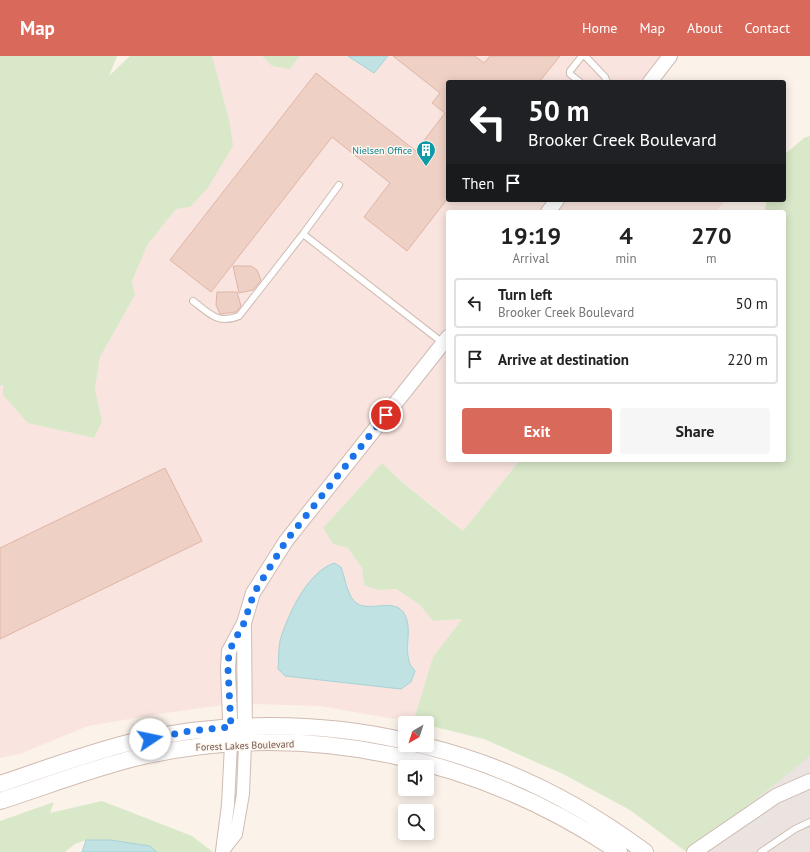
<!DOCTYPE html>
<html lang="en">
<head>
<meta charset="utf-8">
<style>
  :root { --surface:#fff; --page:#f6f6f6; --text:#222; --muted:#767676; --line:#e0e0e0; --accent:#d9695b }
  body { margin:0; font-family:"PT Sans",sans-serif; background:var(--page); color:var(--text); height:100vh; display:flex; flex-direction:column; font-size:15px; white-space:nowrap }
  * { box-sizing:border-box; margin:0 }
  p { font-size:13px; color:var(--muted) }
  .icon { flex:none; width:22px; height:22px; fill:none; stroke:currentColor; stroke-width:2; stroke-linecap:round; stroke-linejoin:round }
  .map { position:relative; flex:1; overflow:hidden }
  .details { position:absolute; left:446px; top:154px; width:340px; height:252px; display:flex; flex-direction:column; background:var(--surface); border-radius:4px; box-shadow:0 2px 10px #0003 }
  .details>* { flex:none }
  .hud { position:absolute; left:446px; top:24px; width:340px; height:122px; border-radius:4px; box-shadow:0 2px 10px #0003; background:#202124; color:#fff; overflow:hidden }
  .needle { width:26px; rotate:219deg }
  .buttons { position:absolute; left:398px; top:660px; display:grid; gap:8px }
  .buttons a { display:grid; place-items:center; width:36px; height:36px; border-radius:4px; background:var(--surface); box-shadow:0 2px 10px #0003; font-size:20px }
  .pin { position:absolute; display:grid; place-items:center; width:34px; height:34px; color:#fff; margin:-17px; border:2px solid #fff; border-radius:50%; box-shadow:0 1px 4px #0007 }
  .me { position:absolute; width:44px; margin:-22px; rotate:79deg; stroke-linejoin:round; filter:drop-shadow(0 0 3px #0008) }
  .turn { display:flex; align-items:center; gap:14px; height:84px; padding:0 16px; font-size:18px }
  .turn .icon { width:52px; height:52px; stroke-width:2.5 }
  .turn b { display:block; font-size:28px; line-height:34px }
  .then { display:flex; align-items:center; height:38px; padding:0 16px; background:#0003; gap:8px; font-size:15px }
  .eta { display:flex; justify-content:space-evenly; align-items:center; height:68px; text-align:center }
  .eta b { font-size:24px; font-weight:600; line-height:28px }
  .action { display:flex; gap:8px; margin-top:auto; padding:8px 16px }
  .action a { flex:1; height:46px; border-radius:4px; background:var(--accent); color:#fff; font-size:16px; font-weight:600; line-height:46px; text-align:center }
  .action a+a { background:var(--page); color:var(--text) }
  ul { padding:0; list-style:none }
  li { display:flex; align-items:center; gap:12px; height:50px; margin:0 8px 6px; padding:0 8px; border:2px solid var(--line); border-radius:4px }
  li div { flex:1 }
  li b { display:block; font-size:15px }
  li em { font-style:normal }
  header { display:flex; align-items:center; gap:24px; box-sizing:border-box; height:56px; padding:0 20px; background:var(--accent); color:#fff }
  header strong { font-size:19px }
  nav { display:flex; gap:22px; margin-inline-start:auto; font-size:14px }
  .map>svg:first-child { display:block }
  .commercial { fill:#fae4df; fill-rule:evenodd }
  .industrial { fill:#eae3df }
  .green { fill:#d9e8c9 }
  .water { fill:#c0e2e3; stroke:#a7d2d4 }
  .building { fill:#eed0c4; stroke:#dfb5a6 }
  .lines { fill:none; stroke-linecap:round; stroke-linejoin:round }
  .service-casing { stroke:#cebcb3; stroke-width:8 }
  .minor-casing { stroke:#cebcb3; stroke-width:14 }
  .tertiary-casing { stroke:#cebcb3; stroke-width:16 }
  .secondary-casing { stroke:#d0bbb1; stroke-width:18 }
  .service { stroke:#fff; stroke-width:6 }
  .minor { stroke:#fff; stroke-width:12 }
  .tertiary { stroke:#fff; stroke-width:14 }
  .secondary { stroke:#fff; stroke-width:16 }
  .route { stroke:#1a73e8; stroke-width:7; stroke-dasharray:0 12.6 }
  .labels { text-anchor:middle; stroke-width:3; stroke-linejoin:round; paint-order:stroke }
  .culture-label { font-size:10px; fill:#0d838f; stroke:#fef7f0; text-anchor:end }
  .street-label { font-size:10px; fill:#73584f; stroke:#fef7f0 }
</style>
</head>
<body>
<header>
<strong>Map</strong>
<nav><a>Home</a><a>Map</a><a>About</a><a>Contact</a></nav>
</header>
<div class="map">
<svg width="810" height="796" viewBox="0 0 810 796">
  <rect width="100%" height="100%" fill="#fbf2ea"/>
  <!-- commercial -->
  <path class="commercial" d="M 212,0 L 262,0 L 272,10 L 290,13 L 300,0 L 348,0 L 374,17 L 388,0 L 663,0 L 643,26 L 448,26 L 448,144 L 550,144 L 540,156 L 448,156 L 448,272 L 282,481 L 239,562 L 237,562 L 223,649 L 159,658 L 88,670 L 20,698 L 0,702 L 0,330 L 3,329 L 28,367 L 94,382 L 102,366 L 95,333 L 100,301 L 135,239 L 132,225 L 148,188 L 176,153 L 190,151 L 229,63 Z
    M 565,144 L 726,144 L 716,156 L 555,156 Z
    M 448,291 L 448,404 L 520,404 L 463,475 L 448,462 L 402,426 L 382,407 L 323,472 L 333,488 L 348,492 L 362,512 L 364,529 L 378,534 L 395,533 L 420,549 L 433,564 L 462,563 L 433,601 L 413,666 L 319,650 L 250,648 L 250,568 L 259,539 L 291,488 ZM 347,527 L 349,538 L 355,547 L 366,550 L 387,549 L 409,577 L 409,605 L 315,624 L 285,620 L 278,613 Z"/>
  <!-- industrial -->
  <path class="industrial" d="M 808,700 L 810,700 L 810,718 L 721,771 Z
    M 810,731 L 810,796 L 704,796 L 778,745 Z"/>
  <!-- green -->
  <path class="green" d="M 0,0 L 117,0 L 109,20 L 130,0 L 212,0 L 229,63 L 233,90 L 207,133 L 190,151 L 176,153 L 148,188 L 132,225 L 135,239 L 100,301 L 95,333 L 102,366 L 94,382 L 28,367 L 3,339 L 3,329 L 0,330 Z
    M 262,0 L 300,0 L 290,13 L 272,10 Z
    M 810,80 L 810,700 L 721,771 L 685,795 L 630,754 L 563,718 L 484,683 L 427,669 L 427,667 L 413,666 L 433,601 L 462,563 L 433,565 L 420,549 L 396,533 L 378,534 L 364,529 L 362,512 L 348,492 L 333,488 L 323,472 L 382,407 L 402,426 L 463,475 L 520,404 L 784,404 L 784,156 L 764,156 L 767,144 L 784,144 L 784,99 L 804,82 Z
    M 102,745 L 192,780 L 213,796 L 157,796 L 150,790 L 110,784 L 86,784 L 75,788 L 65,796 L 0,796 L 0,765 L 54,746 L 50,757 Z"/>
  <!-- water -->
  <path class="water" d="M 348,0 L 388,0 L 374,17 Z
    M 334,507 L 341,511 C 345,522 347,537 354,545 C 367,559 395,539 405,559 C 412,573 405,590 409,605 C 409,608 413,612 415,615 L 411,626 L 401,633 L 285,620 L 278,613 C 279,603 278,591 281,581 C 290,555 307,517 334,507 Z
    M 86,784 L 110,784 L 150,790 L 157,796 L 82,796 Z"/>
  <!-- building -->
  <path class="building" d="M 393,0 L 475,0 L 484,7 L 490,0 L 560,0 L 539,26 L 448,26 L 448,142 L 407,195 L 364,161 L 390,127 L 332,81 L 211,236 L 170,204 L 316,17 L 416,95 L 445,57 L 432,47 L 440,37 Z
    M 233,210 L 251,210 L 257,214 L 261,224 L 253,234 L 239,237 Z
    M 217,236 L 237,236 L 241,250 L 236,256 L 220,258 L 216,249 Z
    M 165,412 L 202,485 L 0,583 L 0,492 Z"/>
  <g class="lines">
    <!-- service casing -->
    <g class="service-casing">
      <path id="service" d="M 585,0 L 605,21 L 607,26
        M 580,26 L 570,18 L 570,15 L 582,0
        M 303,178 L 339,129
        M 193,245 C 209,257 218,269 239,260 L 303,178 L 443,287
        M 761,796 L 795,773 L 810,766"/>
    </g>
    <!-- minor casing -->
    <g class="minor-casing">
      <path id="minor" d="M 222,795 L 228,749 L 231,688
        M 222,796 L 236,778 L 243,738 L 245,688"/>
    </g>
    <!-- tertiary casing -->
    <g class="tertiary-casing">
      <path id="tertiary" d="M 650,26 L 670,0
        M 548,156 L 557,144
        M 244,567 L 245,682
        M 231,688 L 228,613 L 229,595 L 244,567 L 253,537 L 286,485 L 448,281
        M 694,796 L 776,740 L 810,725"/>
    </g>
    <!-- secondary casing -->
    <g class="secondary-casing">
      <path id="secondary" d="M 421,689 C 502,708 578,746 645,796
        M 0,728 C 45,713 90,696 136,685 C 221,665 320,665 405,685
        M 0,745 C 47,730 95,711 143,700 C 307,663 481,702 619,796"/>
    </g>
    <!-- service -->
    <use href="#service" class="service"/>
    <!-- minor -->
    <use href="#minor" class="minor"/>
    <!-- tertiary -->
    <use href="#tertiary" class="tertiary"/>
    <!-- secondary -->
    <use href="#secondary" class="secondary"/>
  </g>
  <g class="lines">
    <!-- route -->
    <path class="route" d="M 150,683 L 190,675 L 231,671 L 228,613 L 229,595 L 244,567 L 254,537 L 286,485 L 386,359"/>
  </g>
  <!-- icons -->
  <defs>
    <g id="building-pin" transform="scale(1)"><path d="M0 17L-7.5 6A9.5 9.5 0 1 1 7.5 6Z" fill="#0f9aa8" stroke="#fef7f0"/><path d="M-4-6H4V6H1V3H-1V6H-4ZM-2.5-4.3h1.7v1.8h-1.7ZM.8-4.3h1.7v1.8H.8ZM-2.5-1h1.7V.8h-1.7ZM.8-1h1.7V.8H.8Z" fill="#fff"/></g>
  </defs>
  <g fill-rule="evenodd">
    <use href="#building-pin" x="426" y="94"/>
  </g>
  <g class="labels">
    <!-- culture labels -->
    <g class="culture-label">
      <text x="412" y="98">Nielsen Office</text>
    </g>
    <!-- street labels -->
    <g class="street-label">
      <text transform="translate(245 689) rotate(-2)" y="4">Forest Lakes Boulevard</text>
    </g>
  </g>
</svg>
<div class="buttons">
<a><svg class="needle" viewBox="-14 -14 28 28"><path d="M0-13l5 13h-10z" fill="#e53935"/><path d="M0 13l5-13h-10z" fill="#767676"/></svg></a>
<a><svg class="icon" aria-label="sound" viewBox="0 0 24 24"><path d="M4 9h4l5-4v14l-5-4H4zM17 9q2 3 0 6"/></svg></a>
<a><svg class="icon" aria-label="search" viewBox="0 0 24 24"><circle cx="10" cy="10" r="6"/><path d="M15 15l6 6"/></svg></a>
</div>
<div class="pin" style="left:386px;top:359px;background:#d93025"><svg class="icon" aria-label="arrive" viewBox="0 0 24 24"><path d="M6 21V4h12l-3 4 3 4H6"/></svg></div>
<svg class="me" style="left:150px;top:683px" viewBox="-20 -20 40 40"><circle r="19" fill="#fff"/><path d="M0-13L10 11 0 6-10 11z" fill="#1a73e8"/></svg>
<div class="hud">
<div class="turn"><svg class="icon" aria-label="left" viewBox="0 0 24 24"><path d="M17 20v-9H6M10 6l-5 5 5 5"/></svg><div><b>50 m</b>Brooker Creek Boulevard</div></div>
<div class="then">Then<svg class="icon" aria-label="arrive" viewBox="0 0 24 24"><path d="M6 21V4h12l-3 4 3 4H6"/></svg></div>
</div>
<section class="details">
<div class="eta">
<div><b>19:19</b><p>Arrival</p></div>
<div><b>4</b><p>min</p></div>
<div><b>270</b><p>m</p></div>
</div>
<ul>
<li><svg class="icon" aria-label="left" viewBox="0 0 24 24"><path d="M17 20v-9H6M10 6l-5 5 5 5"/></svg><div><b>Turn left</b><p>Brooker Creek Boulevard</p></div><em>50 m</em></li>
<li><svg class="icon" aria-label="arrive" viewBox="0 0 24 24"><path d="M6 21V4h12l-3 4 3 4H6"/></svg><div><b>Arrive at destination</b></div><em>220 m</em></li>
</ul>
<div class="action"><a>Exit</a><a>Share</a></div>
</section>
</div>
</body>
</html>
